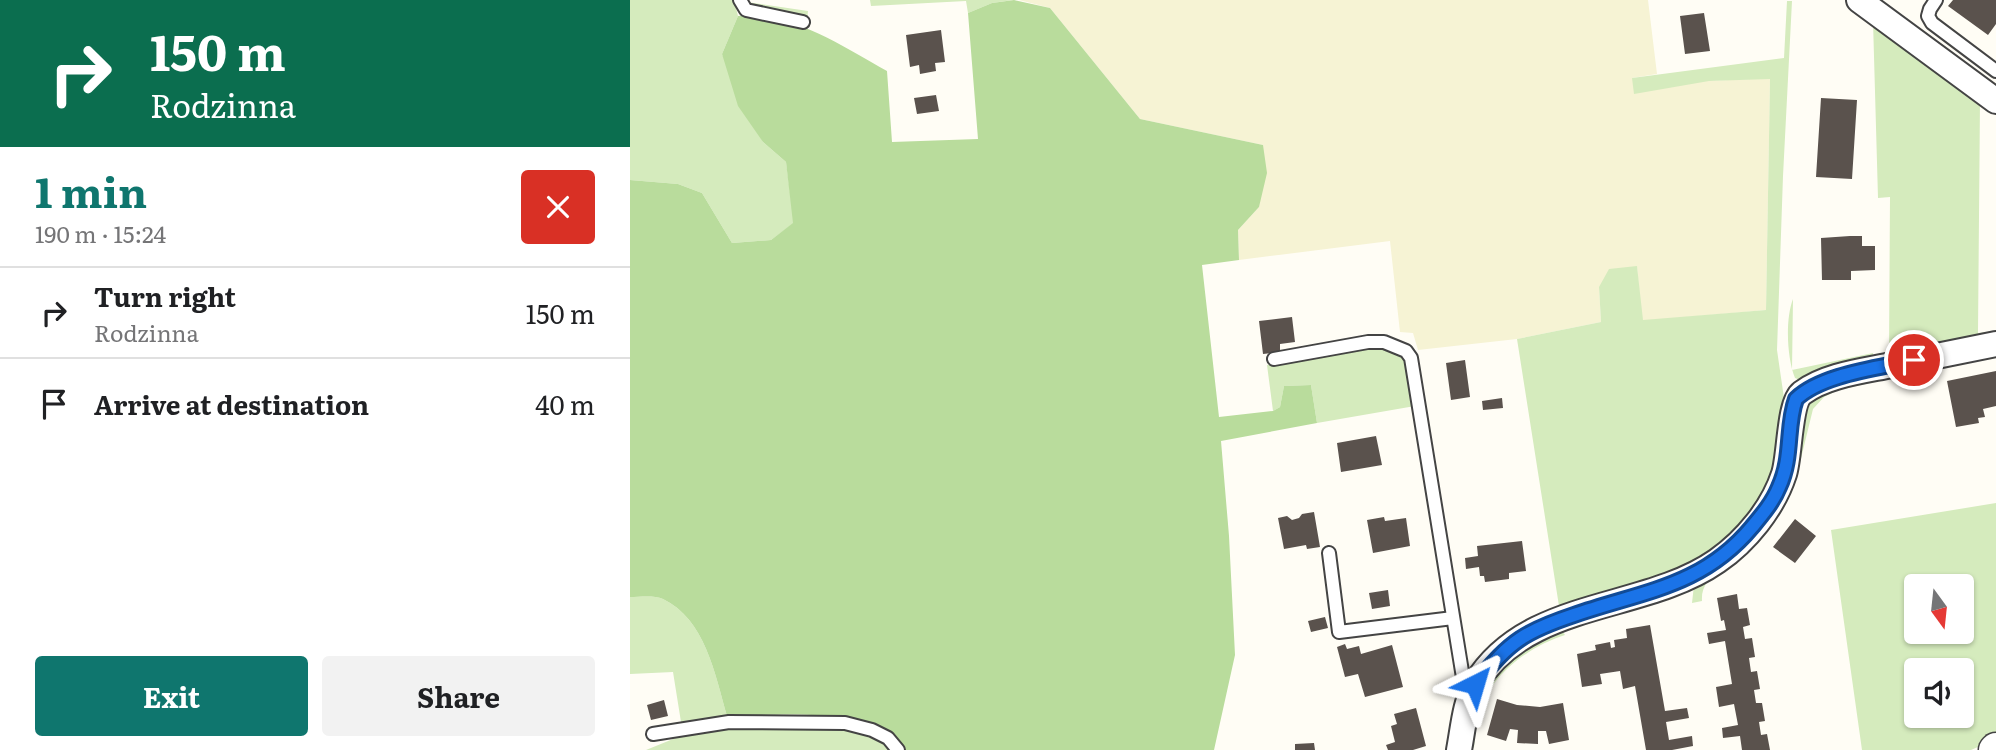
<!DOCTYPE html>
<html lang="en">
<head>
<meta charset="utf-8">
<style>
  :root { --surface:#fff; --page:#f2f2f2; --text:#202124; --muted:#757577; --line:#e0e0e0; --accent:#0f766e }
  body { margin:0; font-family:Literata,serif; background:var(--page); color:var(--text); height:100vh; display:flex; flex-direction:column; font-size:26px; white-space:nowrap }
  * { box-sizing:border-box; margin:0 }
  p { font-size:23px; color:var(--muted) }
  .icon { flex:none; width:38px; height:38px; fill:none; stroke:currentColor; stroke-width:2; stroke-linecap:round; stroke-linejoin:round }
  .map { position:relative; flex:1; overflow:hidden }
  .side { display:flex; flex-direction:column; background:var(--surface); width:630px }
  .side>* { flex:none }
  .guide { background:#0b6e4f; color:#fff; overflow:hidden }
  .needle { width:46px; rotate:165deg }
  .tools { position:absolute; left:1274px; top:574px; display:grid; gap:14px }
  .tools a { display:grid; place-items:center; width:70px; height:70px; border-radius:7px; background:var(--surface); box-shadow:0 2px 5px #0004; font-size:35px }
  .pin { position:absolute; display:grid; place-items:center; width:60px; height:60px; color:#fff; margin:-30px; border:4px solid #fff; border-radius:50%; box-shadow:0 2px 7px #0007 }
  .me { position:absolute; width:77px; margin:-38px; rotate:40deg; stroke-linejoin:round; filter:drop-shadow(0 0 5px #0008) }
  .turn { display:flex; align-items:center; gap:24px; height:147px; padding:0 35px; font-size:32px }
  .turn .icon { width:91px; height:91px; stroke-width:2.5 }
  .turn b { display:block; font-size:49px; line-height:60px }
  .round { display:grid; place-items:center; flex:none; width:74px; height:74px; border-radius:7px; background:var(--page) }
  .headline { display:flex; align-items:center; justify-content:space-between; height:119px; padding:0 35px }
  h1 { font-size:42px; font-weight:700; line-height:52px; color:var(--accent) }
  .button { display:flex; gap:14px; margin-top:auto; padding:14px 35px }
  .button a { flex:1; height:80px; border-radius:7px; background:var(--accent); color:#fff; font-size:28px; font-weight:700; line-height:80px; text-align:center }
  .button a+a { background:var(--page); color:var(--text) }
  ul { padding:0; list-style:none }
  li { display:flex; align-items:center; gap:21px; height:91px; padding:0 35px; border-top:2px solid var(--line) }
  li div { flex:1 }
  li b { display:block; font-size:26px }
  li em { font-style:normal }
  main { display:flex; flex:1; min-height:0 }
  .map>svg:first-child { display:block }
  .farmland { fill:#f6f3d4 }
  .green { fill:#d5ebbd; fill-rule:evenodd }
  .forest { fill:#b9dc9c }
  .building { fill:#5a524d }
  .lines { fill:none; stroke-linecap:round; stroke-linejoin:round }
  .service-casing { stroke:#444; stroke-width:16 }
  .minor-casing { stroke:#444; stroke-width:28 }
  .tertiary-casing { stroke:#444; stroke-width:35 }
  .service { stroke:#fff; stroke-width:12 }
  .minor { stroke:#fff; stroke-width:24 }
  .tertiary { stroke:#fff; stroke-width:32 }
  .route-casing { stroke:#114b97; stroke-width:18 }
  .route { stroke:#1a73e8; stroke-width:12 }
</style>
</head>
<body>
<main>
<section class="side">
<div class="guide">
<div class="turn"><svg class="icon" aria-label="right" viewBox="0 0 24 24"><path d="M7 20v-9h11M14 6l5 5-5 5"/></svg><div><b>150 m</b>Rodzinna</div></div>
</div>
<div class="headline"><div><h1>1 min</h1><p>190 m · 15:24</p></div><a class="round" style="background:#d93025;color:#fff"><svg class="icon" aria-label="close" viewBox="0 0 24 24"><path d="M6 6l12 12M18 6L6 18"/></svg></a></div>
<ul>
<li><svg class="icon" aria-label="right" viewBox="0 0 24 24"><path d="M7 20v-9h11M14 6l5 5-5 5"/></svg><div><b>Turn right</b><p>Rodzinna</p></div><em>150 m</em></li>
<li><svg class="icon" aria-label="arrive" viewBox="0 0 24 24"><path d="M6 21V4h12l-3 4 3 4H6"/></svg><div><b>Arrive at destination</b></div><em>40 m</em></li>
</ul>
<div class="button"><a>Exit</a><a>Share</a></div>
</section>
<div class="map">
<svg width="1366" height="750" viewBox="0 0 1366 750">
  <rect width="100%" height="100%" fill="#fffdf5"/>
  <!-- farmland -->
  <path class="farmland" d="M 389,0 L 1018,0 L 1027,74 L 1002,78 L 1079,81 L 1140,78 L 1136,310 L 1012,321 L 1007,267 L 969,287 L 971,322 L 887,339 L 788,350 L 783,333 L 770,332 L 760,241 L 609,260 L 608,230 L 629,207 L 633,145 L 510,119 L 420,8 Z"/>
  <!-- green -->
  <path class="green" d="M 0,0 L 104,0 L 108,16 L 92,54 L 133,142 L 156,162 L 164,223 L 141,240 L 102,243 L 72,193 L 48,184 L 0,180 Z
    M 240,0 L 383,0 L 362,3 L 338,13 L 336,1 L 241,6 Z
    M 1157,1 L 1162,1 L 1153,176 L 1147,350 L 1155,405 L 1141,490 L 1088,551 L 996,594 L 846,676 L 839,671 C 861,639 895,622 929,606 L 887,339 L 971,322 L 969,287 L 979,269 L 1007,266 L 1013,320 L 1136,310 L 1140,79 L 1079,81 L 1004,94 L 1002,78 L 1154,58 Z
    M 117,2 L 178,11 L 177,20 L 117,7 Z
    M 1243,21 L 1350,100 L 1348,333 L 1366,331 L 1366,338 L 1259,354 L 1260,197 L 1248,198 Z
    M 1163,299 L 1162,370 L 1243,353 L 1244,362 L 1172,381 L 1165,378 C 1157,358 1155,320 1163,299 Z
    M 739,347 C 782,348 779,372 785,406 L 687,423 L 681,385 L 654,386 L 650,407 L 643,411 L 637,365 Z
    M 1301,363 L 1304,369 L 1208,390 L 1194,397 L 1183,409 L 1165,483 L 1160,478 L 1173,405 L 1192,390 Z
    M 1153,495 L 1159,496 C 1150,514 1136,535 1121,549 C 1104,565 1070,573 1072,601 L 1062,603 L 1064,585 Z
    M 1366,503 L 1366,739 L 1341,750 L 1232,750 L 1201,530 ZM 1286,586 L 1332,586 L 1332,632 L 1286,632 ZM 1286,670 L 1332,670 L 1332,716 L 1286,716 Z
    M 0,597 C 10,597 24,595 33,599 C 75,619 85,674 97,716 L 51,722 L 43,672 L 0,674 Z
    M 930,628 L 935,635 C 897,647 855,678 847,721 C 845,730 845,739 844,748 L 840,745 L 843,713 L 866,668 Z
    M 213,727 C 231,732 247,735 260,750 L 16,750 L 53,735 L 97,728 Z"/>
  <!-- forest -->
  <path class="forest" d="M 384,0 L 420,8 L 510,119 L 633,145 L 637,173 L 629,207 L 608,230 L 609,260 L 572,265 L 589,417 L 643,411 L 650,407 L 654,386 L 681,385 L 687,423 L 591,441 L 599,536 L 605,655 L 584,750 L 274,750 C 248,704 143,716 97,716 C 85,674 75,619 33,599 C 24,595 10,597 0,597 L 0,180 L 48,184 L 72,193 L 102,243 L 141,240 L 163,223 L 156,162 L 133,142 L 108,106 L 92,54 L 108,16 C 161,11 212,46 257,71 L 262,142 L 348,139 L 338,13 L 362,3 Z"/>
  <!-- building -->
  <path class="building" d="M 1323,0 L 1366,0 L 1366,24 L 1358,35 L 1318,6 Z
    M 1074,13 L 1080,51 L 1055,54 L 1050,16 Z
    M 311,30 L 315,62 L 305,63 L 306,71 L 290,74 L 289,65 L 280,67 L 276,35 Z
    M 306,95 L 309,111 L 287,114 L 284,98 Z
    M 1191,98 L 1227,100 L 1222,179 L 1186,177 Z
    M 1220,236 L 1232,236 L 1232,246 L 1245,246 L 1245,270 L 1221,271 L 1221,280 L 1192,280 L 1191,238 Z
    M 662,317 L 665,342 L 650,344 L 650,352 L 633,354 L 629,321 Z
    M 835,360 L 840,397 L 821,400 L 816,363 Z
    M 1366,371 L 1366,406 L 1353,409 L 1355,417 L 1348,418 L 1349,423 L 1326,427 L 1317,381 Z
    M 872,398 L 873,408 L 853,410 L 852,401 Z
    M 746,436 L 752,465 L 711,472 L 707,443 Z
    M 684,512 L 690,547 L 677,549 L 676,545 L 654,549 L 648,518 L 657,516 L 662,520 L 669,518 L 672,514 Z
    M 754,517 L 755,521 L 776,518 L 780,546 L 743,553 L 737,520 Z
    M 1165,519 L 1186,536 L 1165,563 L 1143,547 Z
    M 892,541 L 896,571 L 879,573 L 879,579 L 855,582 L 854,576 L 850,576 L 849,567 L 836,569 L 835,558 L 848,556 L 847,546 Z
    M 758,590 L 760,606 L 742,609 L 739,593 Z
    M 1107,594 L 1109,609 L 1117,608 L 1120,625 L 1113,627 L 1115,639 L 1122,638 L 1125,657 L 1119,658 L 1121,672 L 1127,671 L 1130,689 L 1124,690 L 1126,703 L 1132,703 L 1135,721 L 1129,722 L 1131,735 L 1137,734 L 1140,750 L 1112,750 L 1110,736 L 1093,738 L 1092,728 L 1108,725 L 1104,704 L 1089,707 L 1086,687 L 1102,684 L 1095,641 L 1079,644 L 1077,633 L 1096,630 L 1094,620 L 1091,621 L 1087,598 Z
    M 695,617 L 698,628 L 681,632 L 678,621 Z
    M 1020,625 L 1035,711 L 1057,708 L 1059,718 L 1036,722 L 1039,740 L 1062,736 L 1063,746 L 1042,750 L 1016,750 L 1005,686 L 993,689 L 990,671 L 970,674 L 972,684 L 952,687 L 947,654 L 966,650 L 965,645 L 980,642 L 981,648 L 985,647 L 984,640 L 997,638 L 996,629 Z
    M 715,644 L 717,649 L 729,646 L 731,654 L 762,645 L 773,687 L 735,697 L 728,674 L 715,677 L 707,647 Z
    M 867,699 L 887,705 L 910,707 L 933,703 L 939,740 L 919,744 L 916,731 L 908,731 L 908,744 L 887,743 L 888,730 L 880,729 L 876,741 L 857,735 Z
    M 34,700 L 38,716 L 21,720 L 17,705 Z
    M 786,708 L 796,746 L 783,750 L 758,750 L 756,745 L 765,742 L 761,726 L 767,724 L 764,714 Z
    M 684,743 L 685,750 L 665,750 L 665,744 Z"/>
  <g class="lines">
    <!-- service casing -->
    <g class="service-casing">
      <path id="service" d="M 110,0 L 116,10 L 173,22
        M 1306,0 L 1300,9 L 1298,16 L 1302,23 L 1366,71
        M 644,359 L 738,342 L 754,342 L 776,351 L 781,358 L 836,696
        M 699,553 L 709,632 L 823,618
        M 23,734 L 99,722 L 215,723 L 242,730 L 258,738 L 268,750"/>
    </g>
    <!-- minor casing -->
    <g class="minor-casing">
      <path id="minor" d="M 1229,0 L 1366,101
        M 829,750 C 833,729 835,702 846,683 C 897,599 1014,612 1087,561 C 1116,541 1143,508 1154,474 C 1160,456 1159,403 1172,393 C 1196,375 1233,371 1262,365 C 1297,358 1331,351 1366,344"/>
    </g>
    <!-- tertiary casing -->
    <g class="tertiary-casing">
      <path id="tertiary" d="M 1365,750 L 1366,749"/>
    </g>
    <!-- service -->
    <use href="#service" class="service"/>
    <!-- minor -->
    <use href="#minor" class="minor"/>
    <!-- tertiary -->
    <use href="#tertiary" class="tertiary"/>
  </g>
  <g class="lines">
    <!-- route casing -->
    <g class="route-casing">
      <path id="route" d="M 845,684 C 859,668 872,651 890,639 C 906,628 926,621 944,615 C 1013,591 1072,587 1122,527 C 1132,515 1143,502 1149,487 C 1163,457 1156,426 1166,399 C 1192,374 1250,368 1284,360"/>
    </g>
    <!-- route -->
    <use href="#route" class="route"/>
  </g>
</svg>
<div class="tools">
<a><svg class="needle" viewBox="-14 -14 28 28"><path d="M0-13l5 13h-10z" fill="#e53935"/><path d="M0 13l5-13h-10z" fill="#757577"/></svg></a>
<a><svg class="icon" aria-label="sound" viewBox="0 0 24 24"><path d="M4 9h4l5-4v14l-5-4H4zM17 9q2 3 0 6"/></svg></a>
</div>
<div class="pin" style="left:1284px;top:360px;background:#d93025"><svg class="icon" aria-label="arrive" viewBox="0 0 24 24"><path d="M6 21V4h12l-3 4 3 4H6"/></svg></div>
<svg class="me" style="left:845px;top:684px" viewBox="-20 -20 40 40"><path d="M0-17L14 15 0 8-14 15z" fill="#1a73e8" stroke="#fff" stroke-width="4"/></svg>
</div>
</main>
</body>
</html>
